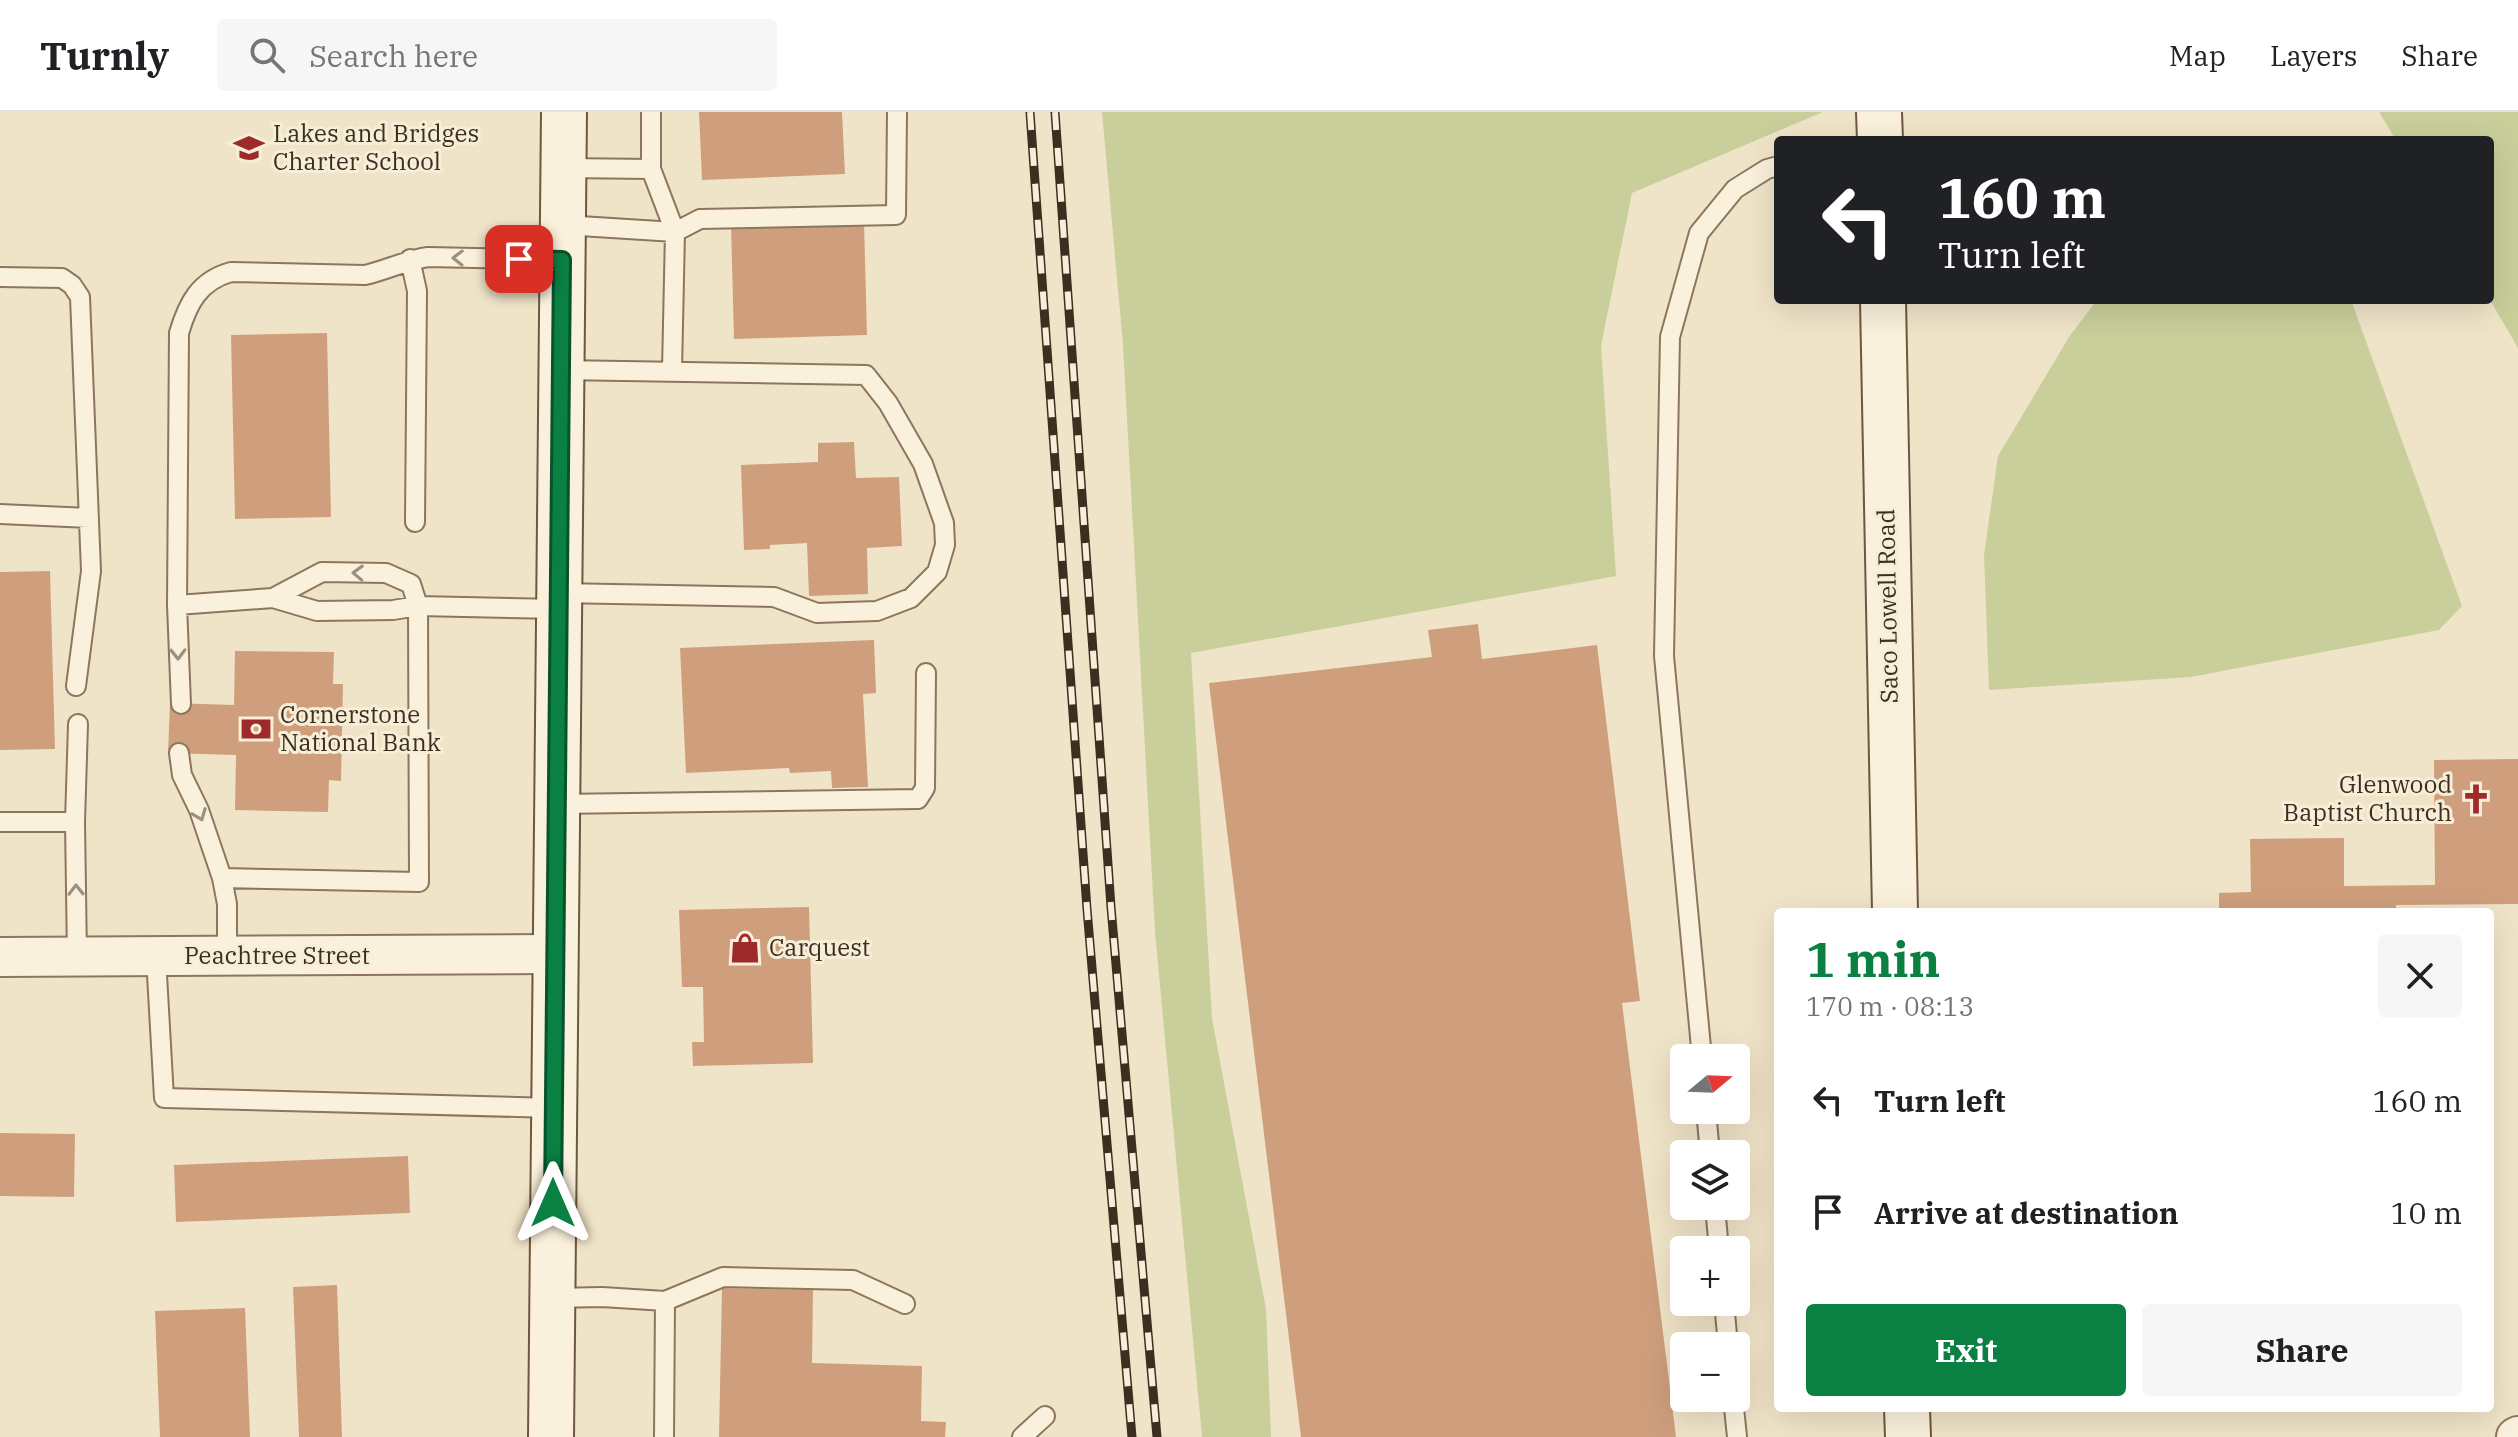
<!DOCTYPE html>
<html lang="en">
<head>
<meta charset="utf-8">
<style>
  :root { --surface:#fff; --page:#f6f6f6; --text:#202124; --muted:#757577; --line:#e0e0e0; --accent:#0b8043 }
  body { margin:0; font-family:"IBM Plex Serif",serif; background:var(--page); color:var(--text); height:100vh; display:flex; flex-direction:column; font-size:30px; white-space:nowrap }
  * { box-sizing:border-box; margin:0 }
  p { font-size:26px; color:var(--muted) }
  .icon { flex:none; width:44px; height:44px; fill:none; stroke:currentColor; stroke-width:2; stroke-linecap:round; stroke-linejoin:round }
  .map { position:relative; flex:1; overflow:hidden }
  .sheet { position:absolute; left:1774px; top:796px; width:720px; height:504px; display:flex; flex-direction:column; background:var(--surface); border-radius:8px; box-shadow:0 8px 32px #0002 }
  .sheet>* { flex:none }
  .hud { position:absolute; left:1774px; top:24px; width:720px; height:168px; border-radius:8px; box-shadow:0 8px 32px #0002; background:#202124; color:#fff; overflow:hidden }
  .needle { width:52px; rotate:71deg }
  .controls { position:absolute; left:1670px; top:932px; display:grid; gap:16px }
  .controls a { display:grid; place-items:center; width:80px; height:80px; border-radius:8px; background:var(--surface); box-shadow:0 8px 32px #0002; font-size:40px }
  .pin { position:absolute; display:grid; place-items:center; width:68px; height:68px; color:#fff; margin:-34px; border-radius:16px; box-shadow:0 4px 12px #0006 }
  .me { position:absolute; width:88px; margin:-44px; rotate:0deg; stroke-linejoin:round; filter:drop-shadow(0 0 6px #0008) }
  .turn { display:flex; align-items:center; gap:28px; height:168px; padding:0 32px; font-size:36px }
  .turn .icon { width:104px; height:104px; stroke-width:2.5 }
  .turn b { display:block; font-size:56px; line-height:68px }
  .round { display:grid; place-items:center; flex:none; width:84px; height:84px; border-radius:8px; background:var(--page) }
  .overview { display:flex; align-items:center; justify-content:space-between; height:136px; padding:0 32px }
  h1 { font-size:48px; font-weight:700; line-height:60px; color:var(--accent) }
  .primary-button { display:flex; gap:16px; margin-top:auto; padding:16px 32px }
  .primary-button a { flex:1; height:92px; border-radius:8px; background:var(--accent); color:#fff; font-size:32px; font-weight:700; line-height:92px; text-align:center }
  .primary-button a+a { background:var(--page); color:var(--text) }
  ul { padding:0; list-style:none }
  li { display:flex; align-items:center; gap:24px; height:112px; padding:0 32px }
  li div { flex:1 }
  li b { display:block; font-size:30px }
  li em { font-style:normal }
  header { display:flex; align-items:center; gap:48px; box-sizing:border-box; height:112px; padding:0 40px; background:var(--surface); border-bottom:2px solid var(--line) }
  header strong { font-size:38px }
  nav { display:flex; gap:44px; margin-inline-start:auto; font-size:28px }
  .search { width:560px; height:72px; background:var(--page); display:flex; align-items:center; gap:20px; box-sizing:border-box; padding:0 28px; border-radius:8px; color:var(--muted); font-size:30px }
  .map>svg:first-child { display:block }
  .green { fill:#c9cf9b }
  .building { fill:#cf9f7d }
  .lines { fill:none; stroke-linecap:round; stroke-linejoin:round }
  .lane-casing { stroke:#8d765c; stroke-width:22 }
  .street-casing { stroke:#8d765c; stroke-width:42 }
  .secondary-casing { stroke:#6f573f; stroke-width:48 }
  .lane { stroke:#faf1dc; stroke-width:18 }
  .street { stroke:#faf1dc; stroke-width:38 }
  .secondary { stroke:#faf1dc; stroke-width:44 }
  .rail-casing { stroke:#3d2e20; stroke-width:9 }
  .rail { stroke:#f7eed8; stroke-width:6; stroke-dasharray:18; stroke-linecap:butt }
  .oneway { stroke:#9c907e }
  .route-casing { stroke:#07532c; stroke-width:20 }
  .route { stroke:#0b8043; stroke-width:14 }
  .labels { text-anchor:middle; stroke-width:6; stroke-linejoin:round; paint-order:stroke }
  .poi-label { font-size:24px; fill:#3d2e20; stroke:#f7eed8; text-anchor:start }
  .street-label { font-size:24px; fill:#3d2e20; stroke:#f7eed8 }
</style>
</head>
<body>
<header>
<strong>Turnly</strong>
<div class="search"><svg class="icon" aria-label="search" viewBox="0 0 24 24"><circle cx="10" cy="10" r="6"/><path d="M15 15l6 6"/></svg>Search here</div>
<nav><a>Map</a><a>Layers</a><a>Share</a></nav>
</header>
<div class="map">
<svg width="2518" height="1325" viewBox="0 0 2518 1325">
  <rect width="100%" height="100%" fill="#f0e4c8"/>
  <!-- green -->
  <path class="green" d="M 1102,0 L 1823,0 L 1632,81 L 1601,234 L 1616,464 L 1191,541 L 1212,906 L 1266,1197 L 1271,1325 L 1202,1325 L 1155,820 L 1123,233 Z
    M 2379,0 L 2518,0 L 2518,236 L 2490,188 L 2490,28 L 2396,28 Z
    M 2097,188 L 2351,188 L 2462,494 L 2439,518 L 2191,565 L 1989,578 L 1984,443 L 1998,344 L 2069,225 Z"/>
  <!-- building -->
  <path class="building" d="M 699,0 L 842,0 L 845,62 L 702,68 Z
    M 864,110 L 867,223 L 734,227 L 731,113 Z
    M 327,221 L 331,405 L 235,407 L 231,223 Z
    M 854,330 L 856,366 L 899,365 L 902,434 L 867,436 L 868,482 L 809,484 L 807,431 L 770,433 L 770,437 L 744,438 L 741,353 L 818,350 L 818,331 Z
    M 50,459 L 55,637 L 0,638 L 0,460 Z
    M 1478,512 L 1482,547 L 1597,533 L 1640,889 L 1622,891 L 1676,1325 L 1301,1325 L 1209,571 L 1432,545 L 1428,518 Z
    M 874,528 L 876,581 L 863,582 L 868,675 L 832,676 L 831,659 L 790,661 L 789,656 L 686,661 L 680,536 Z
    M 235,539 L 334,540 L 333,572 L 343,572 L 341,669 L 329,668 L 328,700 L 235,698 L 236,643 L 168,641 L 170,591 L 234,593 Z
    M 2518,647 L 2518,792 L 2396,793 L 2396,799 L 2219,800 L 2219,781 L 2251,780 L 2250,727 L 2344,726 L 2344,774 L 2435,773 L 2434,648 Z
    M 809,795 L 813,951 L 693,954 L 692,930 L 704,930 L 703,875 L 682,875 L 679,798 Z
    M 0,1021 L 75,1022 L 74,1085 L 0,1084 Z
    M 408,1044 L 410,1101 L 176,1110 L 174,1053 Z
    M 337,1173 L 342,1325 L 299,1325 L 293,1175 Z
    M 722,1176 L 813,1178 L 812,1251 L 922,1254 L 921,1309 L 946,1310 L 945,1325 L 719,1325 Z
    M 245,1196 L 250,1325 L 160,1325 L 155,1199 Z"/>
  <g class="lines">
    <!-- lane casing -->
    <g class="lane-casing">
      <path id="lane" d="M 564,56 L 651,57
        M 564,113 L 675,120 L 651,57 L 651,0
        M 410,147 L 417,179 L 415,410
        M 0,165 L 62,166 L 72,173 L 80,185 L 91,459 L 76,574
        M 672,259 L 675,120 L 700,107 L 896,103 L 897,0
        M 0,402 L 89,406
        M 558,481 L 774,485 L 817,501 L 877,499 L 911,486 L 937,460 L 945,433 L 944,411 L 923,352 L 888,291 L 866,263 L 560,258
        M 177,493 L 273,486 L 317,499 L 393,498 L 418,494 L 411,472 L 386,461 L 322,460 L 273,486
        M 181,592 L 177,493 L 179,221 C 188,191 199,169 231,160 L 365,163 C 387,158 406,148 428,145 L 562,148
        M 179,641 L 182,663 L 199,698 L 222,766 L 227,792 L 227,845
        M 556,692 L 918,687 L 925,676 L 926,561
        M 0,710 L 75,710
        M 222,766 L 419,770 L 418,494 L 558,497
        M 156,845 L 164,986 L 554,996
        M 77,846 L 75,710 L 78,612
        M 1702,946 L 1664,544 L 1670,225 L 1699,121 L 1735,77 L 1767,57 L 1778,54
        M 1706,998 L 1710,1042
        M 1715,1094 L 1719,1138
        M 553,1186 L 602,1185 L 665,1189 L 664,1325
        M 665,1189 L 723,1165 L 853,1168 L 905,1192
        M 1724,1190 L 1728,1234
        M 1733,1286 L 1737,1325
        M 1022,1325 L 1045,1304"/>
    </g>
    <!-- street casing -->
    <g class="street-casing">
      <path id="street" d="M 0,845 L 554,842
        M 2516,1325 L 2518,1324"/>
    </g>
    <!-- secondary casing -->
    <g class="secondary-casing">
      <path id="secondary" d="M 1879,0 L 1880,28
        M 1883,188 L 1895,800
        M 1907,1296 L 1908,1325
        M 551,1325 L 564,0"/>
    </g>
    <!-- lane -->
    <use href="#lane" class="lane"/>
    <!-- street -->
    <use href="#street" class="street"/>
    <!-- secondary -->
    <use href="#secondary" class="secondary"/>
    <!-- rail casing -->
    <g class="rail-casing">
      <path id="rail" d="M 1030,0 L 1087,797 L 1132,1325
        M 1055,0 L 1111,795 L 1157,1325"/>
    </g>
    <!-- rail -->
    <use href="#rail" class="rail"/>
  </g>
  <!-- one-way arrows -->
  <defs><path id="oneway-chevron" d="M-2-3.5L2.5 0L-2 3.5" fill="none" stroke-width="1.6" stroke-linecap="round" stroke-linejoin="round" transform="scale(2)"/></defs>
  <g class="oneway">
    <use href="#oneway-chevron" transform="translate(458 146) rotate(-179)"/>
    <use href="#oneway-chevron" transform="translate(358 461) rotate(-178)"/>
    <use href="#oneway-chevron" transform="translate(178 542) rotate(89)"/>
    <use href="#oneway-chevron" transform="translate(200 703) rotate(69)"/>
    <use href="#oneway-chevron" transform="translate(76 778) rotate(-91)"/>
  </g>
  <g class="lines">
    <!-- route casing -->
    <g class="route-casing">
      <path id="route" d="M 519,147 L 562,148 L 553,1091"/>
    </g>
    <!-- route -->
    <use href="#route" class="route"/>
  </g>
  <!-- icons -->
  <defs>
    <g id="school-bare" transform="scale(2.4)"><path d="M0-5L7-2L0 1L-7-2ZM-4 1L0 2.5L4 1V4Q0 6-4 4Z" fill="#9e2a2b" stroke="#f7eed8" stroke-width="2.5" paint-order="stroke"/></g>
    <g id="bank-bare" transform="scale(2.4)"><path d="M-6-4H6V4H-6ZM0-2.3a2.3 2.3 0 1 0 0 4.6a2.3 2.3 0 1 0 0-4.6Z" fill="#9e2a2b" stroke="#f7eed8" stroke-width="2.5" paint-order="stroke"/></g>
    <g id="church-bare" transform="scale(2.4)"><path d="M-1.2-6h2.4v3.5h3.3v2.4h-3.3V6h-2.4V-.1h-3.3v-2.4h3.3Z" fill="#9e2a2b" stroke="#f7eed8" stroke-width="2.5" paint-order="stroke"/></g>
    <g id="shop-bare" transform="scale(2.4)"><path d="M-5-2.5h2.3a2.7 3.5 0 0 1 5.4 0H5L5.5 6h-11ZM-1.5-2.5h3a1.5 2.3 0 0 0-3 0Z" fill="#9e2a2b" stroke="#f7eed8" stroke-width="2.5" paint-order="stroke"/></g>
  </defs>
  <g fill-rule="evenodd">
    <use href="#school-bare" x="249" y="36"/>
    <use href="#bank-bare" x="256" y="617"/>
    <use href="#church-bare" x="2476" y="687"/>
    <use href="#shop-bare" x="745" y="836"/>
  </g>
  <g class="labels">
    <!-- poi labels -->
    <g class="poi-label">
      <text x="273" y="30">Lakes and Bridges<tspan x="273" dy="28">Charter School</tspan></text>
      <text x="280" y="611">Cornerstone<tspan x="280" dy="28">National Bank</tspan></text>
      <text x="2452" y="681" text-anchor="end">Glenwood<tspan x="2452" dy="28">Baptist Church</tspan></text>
      <text x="769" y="844">Carquest</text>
    </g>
    <!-- street labels -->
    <g class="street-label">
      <text transform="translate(1888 494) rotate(-91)" y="8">Saco Lowell Road</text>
      <text x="277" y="852">Peachtree Street</text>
    </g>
  </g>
</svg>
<div class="controls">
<a><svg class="needle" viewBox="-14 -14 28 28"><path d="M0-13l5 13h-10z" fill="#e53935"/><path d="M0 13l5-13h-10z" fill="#757577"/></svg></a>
<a><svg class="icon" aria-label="layers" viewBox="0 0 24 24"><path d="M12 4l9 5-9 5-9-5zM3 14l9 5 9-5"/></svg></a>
<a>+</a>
<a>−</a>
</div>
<div class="pin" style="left:519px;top:147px;background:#d93025"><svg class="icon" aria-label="arrive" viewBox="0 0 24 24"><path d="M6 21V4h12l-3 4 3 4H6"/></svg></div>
<svg class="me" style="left:553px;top:1091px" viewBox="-20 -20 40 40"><path d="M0-17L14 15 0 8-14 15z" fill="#0b8043" stroke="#fff" stroke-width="4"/></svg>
<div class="hud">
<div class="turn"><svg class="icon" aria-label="left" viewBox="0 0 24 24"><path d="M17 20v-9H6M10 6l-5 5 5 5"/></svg><div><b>160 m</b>Turn left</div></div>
</div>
<section class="sheet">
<div class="overview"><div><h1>1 min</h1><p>170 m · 08:13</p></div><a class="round"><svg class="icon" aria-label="close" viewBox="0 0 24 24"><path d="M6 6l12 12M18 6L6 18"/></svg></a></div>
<ul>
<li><svg class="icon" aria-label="left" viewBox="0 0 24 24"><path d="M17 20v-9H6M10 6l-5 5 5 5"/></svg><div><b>Turn left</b></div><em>160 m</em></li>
<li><svg class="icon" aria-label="arrive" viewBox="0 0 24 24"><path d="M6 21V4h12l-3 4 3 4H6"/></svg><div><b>Arrive at destination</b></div><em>10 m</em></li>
</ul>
<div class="primary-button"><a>Exit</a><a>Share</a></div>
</section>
</div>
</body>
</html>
